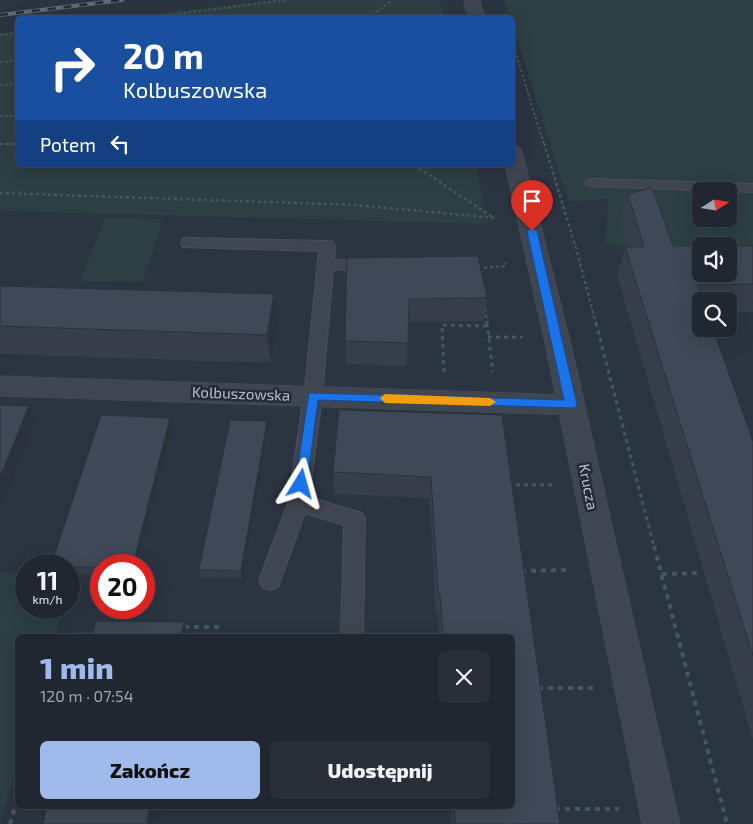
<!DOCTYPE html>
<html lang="pl">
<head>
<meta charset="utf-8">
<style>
  :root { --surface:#202731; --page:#282f39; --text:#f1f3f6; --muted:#a2a5ab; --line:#3d444d; --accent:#a0baec }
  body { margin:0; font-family:"Exo 2",sans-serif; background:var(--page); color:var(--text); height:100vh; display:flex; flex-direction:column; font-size:19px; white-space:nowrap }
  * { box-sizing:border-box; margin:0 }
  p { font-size:16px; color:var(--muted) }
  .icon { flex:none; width:28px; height:28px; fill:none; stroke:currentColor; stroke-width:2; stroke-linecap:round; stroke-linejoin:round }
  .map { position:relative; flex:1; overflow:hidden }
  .panel { position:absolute; left:15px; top:634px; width:500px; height:175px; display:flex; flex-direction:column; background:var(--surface); border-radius:8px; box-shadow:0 5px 20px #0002,0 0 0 1px var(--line) }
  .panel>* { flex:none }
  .guide { position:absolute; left:15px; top:15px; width:500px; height:152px; border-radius:8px; box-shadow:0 5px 20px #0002,0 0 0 1px var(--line); background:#1a4fa0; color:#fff; overflow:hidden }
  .needle { width:32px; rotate:78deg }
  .tools { position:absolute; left:692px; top:182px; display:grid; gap:10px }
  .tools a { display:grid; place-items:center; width:45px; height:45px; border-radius:8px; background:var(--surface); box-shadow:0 5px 20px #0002,0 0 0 1px var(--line); font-size:25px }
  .speed { position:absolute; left:15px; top:554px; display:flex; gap:10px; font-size:25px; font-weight:700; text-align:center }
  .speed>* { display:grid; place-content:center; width:65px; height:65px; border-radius:50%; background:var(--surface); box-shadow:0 5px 20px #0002,0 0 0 1px var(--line); line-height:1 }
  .speed small { font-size:12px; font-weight:400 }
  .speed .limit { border:8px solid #d22; background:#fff; color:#111 }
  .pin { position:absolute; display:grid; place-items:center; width:42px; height:42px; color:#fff; margin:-51px -21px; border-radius:50% 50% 50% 0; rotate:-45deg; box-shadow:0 0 5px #0007 }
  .pin .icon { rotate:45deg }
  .me { position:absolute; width:55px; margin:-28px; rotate:8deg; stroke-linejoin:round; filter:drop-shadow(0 0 4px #0008) }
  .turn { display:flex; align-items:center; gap:18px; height:105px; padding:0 25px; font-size:22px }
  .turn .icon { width:65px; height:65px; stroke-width:2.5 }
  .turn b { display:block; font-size:35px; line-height:42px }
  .then { display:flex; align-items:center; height:48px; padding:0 25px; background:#0003; gap:10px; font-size:19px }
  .round { display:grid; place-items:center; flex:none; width:52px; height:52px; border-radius:8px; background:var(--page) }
  .overview { display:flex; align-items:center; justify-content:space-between; height:85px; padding:0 25px }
  h1 { font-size:30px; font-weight:800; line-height:38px; color:var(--accent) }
  .cta { display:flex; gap:10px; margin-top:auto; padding:10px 25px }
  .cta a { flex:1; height:58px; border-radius:8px; background:var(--accent); color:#111; font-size:20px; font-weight:800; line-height:58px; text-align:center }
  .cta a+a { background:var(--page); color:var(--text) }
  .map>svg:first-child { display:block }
  .green { fill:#2d3f42; fill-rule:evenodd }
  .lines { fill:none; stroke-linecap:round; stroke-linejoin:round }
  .service-casing { stroke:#494f5a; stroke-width:2 }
  .minor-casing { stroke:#494f5a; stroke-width:1 }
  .tertiary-casing { stroke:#494f5a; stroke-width:1 }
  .path-far3 { stroke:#46575a; stroke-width:2; stroke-dasharray:2.5 2.5; stroke-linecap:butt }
  .path-far2 { stroke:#46575a; stroke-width:2.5; stroke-dasharray:3 3; stroke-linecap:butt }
  .path-far1 { stroke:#46575a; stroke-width:3; stroke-dasharray:4 4; stroke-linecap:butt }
  .path { stroke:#46575a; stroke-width:4; stroke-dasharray:5 5; stroke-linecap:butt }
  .service { fill:#3f4651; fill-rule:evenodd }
  .minor { fill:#3f4651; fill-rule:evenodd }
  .tertiary { fill:#3f4651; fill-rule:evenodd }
  .rail-casing { stroke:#626a77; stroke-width:4 }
  .rail { stroke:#242b36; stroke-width:2.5; stroke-dasharray:8; stroke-linecap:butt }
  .wall { fill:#353e4a }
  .shaded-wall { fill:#2b323c }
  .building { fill:#3e4856; stroke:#2b323c; fill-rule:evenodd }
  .route { fill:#1a73e8; stroke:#114b97 }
  .slow { fill:#f59e0b }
  .labels { text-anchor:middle; stroke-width:5; stroke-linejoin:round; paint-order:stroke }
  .street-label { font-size:15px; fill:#bcc1cb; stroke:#242b36 }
</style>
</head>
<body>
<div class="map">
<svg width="753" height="824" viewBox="0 0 753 824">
  <rect width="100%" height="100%" fill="#2b3441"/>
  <!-- green -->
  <path class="green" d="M 272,0 L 440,0 L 444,17 L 130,17 Z
    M 504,0 L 753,0 L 753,249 L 729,246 L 701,248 L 605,245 L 608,199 L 568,201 L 513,25 L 512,18 L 510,17 ZM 701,191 L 729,191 L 729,219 L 701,219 Z
    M 17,31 L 18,165 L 476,165 L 488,224 L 0,211 L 0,33 Z
    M 105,218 L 163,219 L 143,282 L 80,281 Z
    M 0,572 L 26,573 L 26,608 L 64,608 L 55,636 L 18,636 L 17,766 L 0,824 Z"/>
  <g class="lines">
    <!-- service casing -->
    <g class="service-casing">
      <path id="service" d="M 592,179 L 753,184 L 753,192 L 587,186 L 585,183 L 587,180 Z
        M 189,238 L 327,241 L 333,242 L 335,246 L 334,260 L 364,261 L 366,265 L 364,269 L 333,270 L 322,396 L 309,497 L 362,513 L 365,519 L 363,636 L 341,636 L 344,525 L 305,513 L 278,587 L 270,590 L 262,587 L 259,580 L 288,503 L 304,396 L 319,251 L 183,247 L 181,243 L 183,239 Z"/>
    </g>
    <!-- minor casing -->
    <g class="minor-casing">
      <path id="minor" d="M 0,376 L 571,395 L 581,398 L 585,405 L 581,412 L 571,415 L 0,396 Z"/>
    </g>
    <!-- tertiary casing -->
    <g class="tertiary-casing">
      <path id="tertiary" d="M 464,0 L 480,0 L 485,18 L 469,18 Z
        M 512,145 L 519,147 L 522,151 L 571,344 L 680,824 L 642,824 L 545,344 L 505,165 L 512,165 Z"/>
    </g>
    <!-- path-far3 -->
    <path class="path-far3" d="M 144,18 L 287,0
      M 368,18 L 392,0
      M 0,35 L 18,33
      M 512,41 L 544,145
      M 0,62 L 18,60
      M 0,85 L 18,83
      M 0,116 L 18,116
      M 0,144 L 18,144"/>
    <!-- path-far2 -->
    <path class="path-far2" d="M 544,143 L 578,255 L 596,324
      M 0,144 L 18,144
      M 414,165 L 494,218
      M 0,193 L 356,205 L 495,218
      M 480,270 L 480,268 L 506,266 L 505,263
      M 485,309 L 487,324"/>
    <!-- path-far1 -->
    <path class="path-far1" d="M 487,323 L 493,372
      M 596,323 L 654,547
      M 488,337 L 523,337
      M 444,372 L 442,325 L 487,326
      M 508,485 L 555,485"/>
    <!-- path -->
    <path class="path" d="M 654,546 L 727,824
      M 521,571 L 570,570
      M 662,574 L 702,573
      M 184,627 L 223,627
      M 84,636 L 96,630
      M 538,688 L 594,688
      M 555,809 L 619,809
      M 10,824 L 18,797"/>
    <!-- service -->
    <use href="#service" class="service"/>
    <!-- minor -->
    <use href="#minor" class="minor"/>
    <!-- tertiary -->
    <use href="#tertiary" class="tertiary"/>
    <!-- rail casing -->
    <g class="rail-casing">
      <path id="rail" d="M 0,15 L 122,0"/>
    </g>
    <!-- rail -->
    <use href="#rail" class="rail"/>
  </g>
  <!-- wall -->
  <path class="wall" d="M 628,194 L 673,246 L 753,246 L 753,312 L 729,312 L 729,301 L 701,301 L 753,441 L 753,740 L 617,275 L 625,247 L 627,247 L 620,222 Z
    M 347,258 L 487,298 L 484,321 L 408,322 L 407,366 L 346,364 L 345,341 Z
    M 0,286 L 274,294 L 278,322 L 271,363 L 0,354 Z
    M 502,415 L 560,824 L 451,824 L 450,817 L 453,806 L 512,806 L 512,636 L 439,636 L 438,613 L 436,613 L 429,498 L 334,494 L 333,472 Z
    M 173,426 L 138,565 L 101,565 L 101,575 L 69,574 L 69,565 Z
    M 268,430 L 243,578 L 202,578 L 199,570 Z"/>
  <!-- shaded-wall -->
  <path class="shaded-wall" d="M 274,294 L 278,322 L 271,363 L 267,335 Z
    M 29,406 L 35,420 L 0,510 L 0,477 Z
    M 170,418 L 173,426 L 138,565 L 133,565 Z
    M 267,421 L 268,430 L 243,578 L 241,571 Z
    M 184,622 L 189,636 L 181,636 Z
    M 150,806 L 163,806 L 160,824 L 147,824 Z"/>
  <!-- building -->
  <path class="building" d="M 652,187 L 673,246 L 753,246 L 753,284 L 697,285 L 703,301 L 701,301 L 701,329 L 713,329 L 753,441 L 753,656 L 625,247 L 644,247 L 628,194 ZM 701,246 L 729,246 L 729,274 L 701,274 Z
    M 478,256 L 487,298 L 409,299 L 408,343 L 345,341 L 347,258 Z
    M 0,286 L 274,294 L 267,335 L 0,326 Z
    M 0,405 L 29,406 L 0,477 Z
    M 339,410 L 502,415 L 560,824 L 455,824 L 454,806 L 512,806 L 512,636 L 443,636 L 440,594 L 438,593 L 431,477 L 333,472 Z
    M 101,415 L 170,418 L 133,565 L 101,565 L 101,567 L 69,567 L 69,565 L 51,565 Z
    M 230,420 L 267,421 L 241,571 L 199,570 Z
    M 96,621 L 184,622 L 181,636 L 92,636 Z
    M 47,806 L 150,806 L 147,824 L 43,824 Z"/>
  <!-- route -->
  <path class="route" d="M 532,228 L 537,231 L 577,404 L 575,408 L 318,400 L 307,484 L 305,487 L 297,487 L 295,484 L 309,393 L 564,400 L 527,231 Z"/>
  <!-- slow -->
  <path class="slow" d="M 385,394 L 490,398 L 496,402 L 490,406 L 385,403 L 380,398 Z"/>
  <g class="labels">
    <!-- street labels -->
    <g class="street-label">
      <text transform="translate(241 394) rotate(2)" y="5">Kolbuszowska</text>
      <text transform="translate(588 487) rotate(79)" y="5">Krucza</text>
    </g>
  </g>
</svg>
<div class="tools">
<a><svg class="needle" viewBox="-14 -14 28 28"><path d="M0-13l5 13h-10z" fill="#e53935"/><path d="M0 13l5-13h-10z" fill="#a2a5ab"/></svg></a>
<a><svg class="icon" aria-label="sound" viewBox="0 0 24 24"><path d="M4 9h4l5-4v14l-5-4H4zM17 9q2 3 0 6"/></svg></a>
<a><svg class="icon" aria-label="search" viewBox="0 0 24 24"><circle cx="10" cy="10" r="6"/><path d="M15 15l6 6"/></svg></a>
</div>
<div class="speed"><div>11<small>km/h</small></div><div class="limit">20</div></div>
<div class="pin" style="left:532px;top:231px;background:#d93025"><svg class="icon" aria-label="arrive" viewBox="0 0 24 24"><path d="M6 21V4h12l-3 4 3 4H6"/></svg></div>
<svg class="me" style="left:301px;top:484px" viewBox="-20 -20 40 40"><path d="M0-17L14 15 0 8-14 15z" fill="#1a73e8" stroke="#fff" stroke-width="4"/></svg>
<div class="guide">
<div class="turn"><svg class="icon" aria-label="right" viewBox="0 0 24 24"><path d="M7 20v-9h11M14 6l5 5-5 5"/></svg><div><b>20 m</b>Kolbuszowska</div></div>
<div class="then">Potem<svg class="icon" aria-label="left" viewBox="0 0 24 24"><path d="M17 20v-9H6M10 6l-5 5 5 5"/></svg></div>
</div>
<section class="panel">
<div class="overview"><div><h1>1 min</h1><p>120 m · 07:54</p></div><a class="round"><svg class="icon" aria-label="close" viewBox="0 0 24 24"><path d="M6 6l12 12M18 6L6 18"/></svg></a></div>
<div class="cta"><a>Zakończ</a><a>Udostępnij</a></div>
</section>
</div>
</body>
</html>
